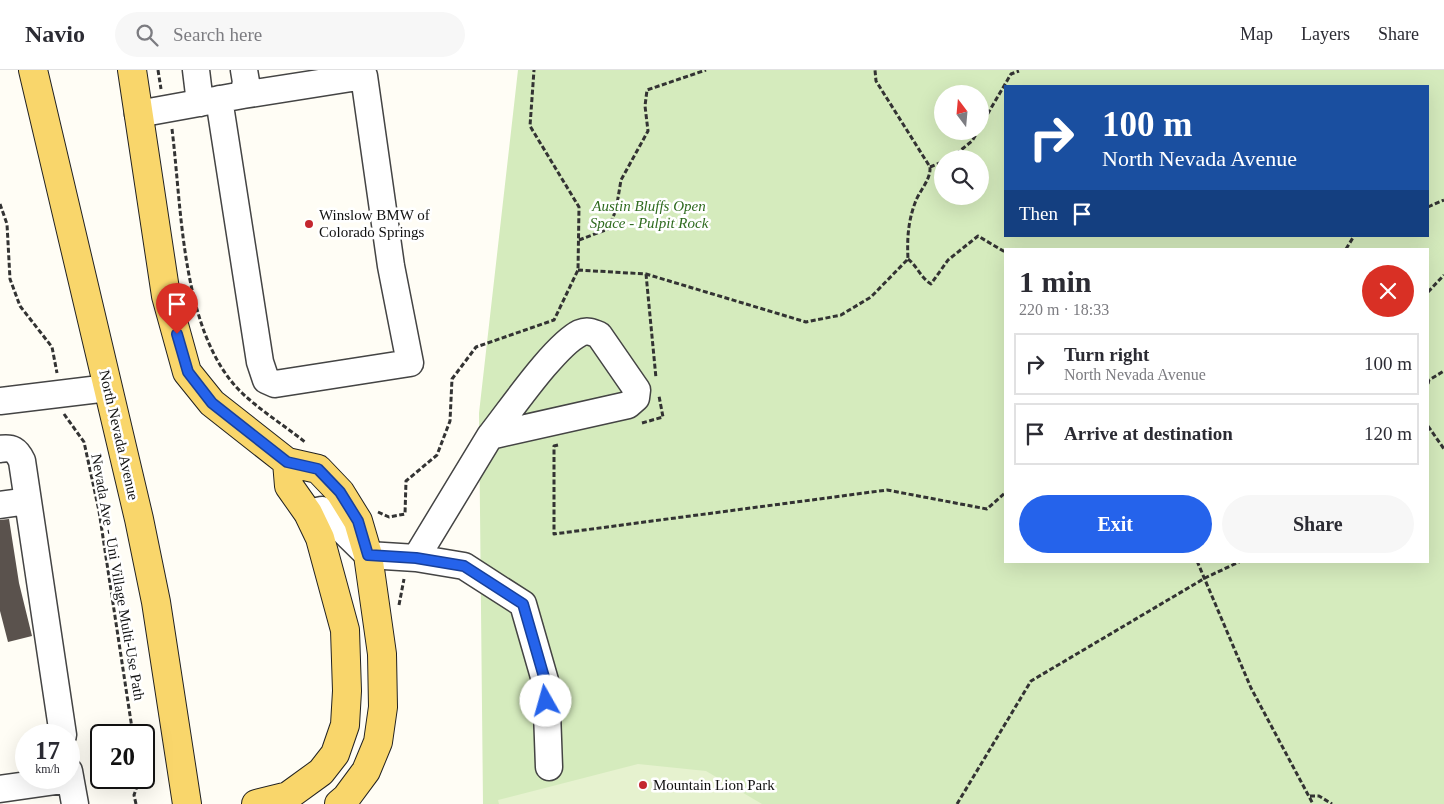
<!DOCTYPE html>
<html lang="en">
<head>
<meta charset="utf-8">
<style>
  :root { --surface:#fff; --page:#f7f7f7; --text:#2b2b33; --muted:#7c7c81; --line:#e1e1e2; --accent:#2563eb }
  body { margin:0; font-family:Georgia,serif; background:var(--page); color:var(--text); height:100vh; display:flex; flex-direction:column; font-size:19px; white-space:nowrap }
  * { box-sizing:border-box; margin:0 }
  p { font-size:16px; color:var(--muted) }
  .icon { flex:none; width:28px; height:28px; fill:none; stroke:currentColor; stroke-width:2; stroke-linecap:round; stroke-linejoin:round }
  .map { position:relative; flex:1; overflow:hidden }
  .panel { position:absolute; left:1004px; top:178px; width:425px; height:315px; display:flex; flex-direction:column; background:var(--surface); border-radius:0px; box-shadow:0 5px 20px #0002 }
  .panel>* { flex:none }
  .banner { position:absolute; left:1004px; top:15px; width:425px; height:152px; border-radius:0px; box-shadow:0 5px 20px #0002; background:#1a4fa0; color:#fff; overflow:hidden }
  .needle { width:32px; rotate:344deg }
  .buttons { position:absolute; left:934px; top:15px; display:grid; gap:10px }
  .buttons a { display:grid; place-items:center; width:55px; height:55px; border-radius:50%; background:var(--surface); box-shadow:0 5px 20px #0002; font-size:25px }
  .speed { position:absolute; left:15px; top:654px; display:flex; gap:10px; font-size:25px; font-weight:700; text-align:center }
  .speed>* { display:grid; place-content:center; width:65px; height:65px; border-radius:50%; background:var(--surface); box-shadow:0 5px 20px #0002; line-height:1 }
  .speed small { font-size:12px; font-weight:400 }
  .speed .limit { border:2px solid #111; border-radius:8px; background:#fff; color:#111 }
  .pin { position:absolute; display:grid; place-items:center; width:42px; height:42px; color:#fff; margin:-51px -21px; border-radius:50% 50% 50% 0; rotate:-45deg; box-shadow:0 0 5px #0007 }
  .pin .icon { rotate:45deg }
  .me { position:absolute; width:55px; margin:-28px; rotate:353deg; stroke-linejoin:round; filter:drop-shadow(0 0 4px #0008) }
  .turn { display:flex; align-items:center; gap:18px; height:105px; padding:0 15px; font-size:22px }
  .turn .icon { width:65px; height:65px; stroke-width:2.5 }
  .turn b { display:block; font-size:35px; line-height:42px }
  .then { display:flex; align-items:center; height:48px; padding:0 15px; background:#0003; gap:10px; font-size:19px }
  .round { display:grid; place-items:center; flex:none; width:52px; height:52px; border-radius:26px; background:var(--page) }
  .head { display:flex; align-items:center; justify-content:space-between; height:85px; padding:0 15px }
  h1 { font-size:30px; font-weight:700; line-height:38px }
  .button { display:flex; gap:10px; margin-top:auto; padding:10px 15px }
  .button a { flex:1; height:58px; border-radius:30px; background:var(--accent); color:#fff; font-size:20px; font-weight:700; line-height:58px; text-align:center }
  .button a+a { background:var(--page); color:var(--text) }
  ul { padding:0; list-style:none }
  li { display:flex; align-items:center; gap:15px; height:62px; margin:0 10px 8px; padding:0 5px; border:2px solid var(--line); border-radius:0px }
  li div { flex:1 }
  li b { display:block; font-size:19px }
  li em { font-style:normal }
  header { display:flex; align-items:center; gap:30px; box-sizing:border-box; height:70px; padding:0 25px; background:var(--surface); border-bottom:1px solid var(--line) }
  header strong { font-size:24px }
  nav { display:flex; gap:28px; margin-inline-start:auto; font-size:18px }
  .search { width:350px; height:45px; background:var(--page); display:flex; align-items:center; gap:12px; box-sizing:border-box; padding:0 18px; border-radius:28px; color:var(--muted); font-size:19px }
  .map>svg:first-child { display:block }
  .green { fill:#d5ebbd; fill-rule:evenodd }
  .pitch { fill:#e6f2cf }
  .building { fill:#5a524d }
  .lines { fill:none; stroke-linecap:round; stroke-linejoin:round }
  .minor-casing { stroke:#444; stroke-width:29 }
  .major-casing { stroke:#222; stroke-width:30 }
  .path { stroke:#333; stroke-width:3; stroke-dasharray:5 2.5; stroke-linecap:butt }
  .minor { stroke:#fff; stroke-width:26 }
  .major { stroke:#f9d66b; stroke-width:28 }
  .route-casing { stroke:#184099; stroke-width:12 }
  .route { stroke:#2563eb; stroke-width:9 }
  .poi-dot { fill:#c4262e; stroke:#fff; stroke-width:2 }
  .labels { text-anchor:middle; stroke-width:5; stroke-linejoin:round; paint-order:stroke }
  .park-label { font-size:15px; font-style:italic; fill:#2f6b1f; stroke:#fff }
  .poi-label { font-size:15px; fill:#111; stroke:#fff; text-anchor:start }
  .street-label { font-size:15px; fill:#111; stroke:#fff }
</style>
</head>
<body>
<header>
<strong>Navio</strong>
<div class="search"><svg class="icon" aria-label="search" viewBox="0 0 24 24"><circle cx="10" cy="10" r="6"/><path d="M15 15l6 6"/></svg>Search here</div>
<nav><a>Map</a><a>Layers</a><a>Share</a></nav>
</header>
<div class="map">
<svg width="1444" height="734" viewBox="0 0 1444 734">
  <rect width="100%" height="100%" fill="#fffdf5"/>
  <!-- green -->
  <path class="green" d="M 518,0 L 1444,0 L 1444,734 L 483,734 L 479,343 ZM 1005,16 L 1428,16 L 1428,166 L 1005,166 ZM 942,24 L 980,24 L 980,61 L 942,61 ZM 942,89 L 980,89 L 980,126 L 942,126 ZM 1005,179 L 1428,179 L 1428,491 L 1005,491 Z"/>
  <!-- pitch -->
  <path class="pitch" d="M 638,694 L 706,701 L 762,734 L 499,734 L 498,730 Z"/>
  <!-- building -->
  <path class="building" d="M 9,449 L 19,513 L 32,566 L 8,572 L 0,541 L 0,450 Z"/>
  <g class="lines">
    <!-- minor casing -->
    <g class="minor-casing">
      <path id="minor" d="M 196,0 L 200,33
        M 219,29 L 260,292 L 266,310 L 275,314 L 410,293 L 391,196 L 364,6 L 243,25
        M 138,44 L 243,25 L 246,12 L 244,0
        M 0,331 L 108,318
        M 0,379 C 12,377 17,380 22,391 L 63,665
        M 0,435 L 28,431
        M 308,443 L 322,440 L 368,485 L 416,488 L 464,496 L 523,534 L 546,614 L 549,697
        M 416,488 L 490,366 L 628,335 L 636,328 L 637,320 L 599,265 C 592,262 587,260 580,263 C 554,276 510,341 490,366
        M 69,701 L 75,734
        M 0,719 L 70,709"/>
    </g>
    <!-- major casing -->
    <g class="major-casing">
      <path id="major" d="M 33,0 L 139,449 L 156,532 L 187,734
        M 132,0 L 166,226 L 187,302 L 212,333 L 287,392 L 318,399 L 340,422 L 358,451 L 368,485 L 382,584 L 383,637 L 378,672 L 366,701 L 346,728 L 339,734
        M 256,734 L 288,726 L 321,702 L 335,684 L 345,655 L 347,621 L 345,560 L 320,468 L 308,443 L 289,416 L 287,392"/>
    </g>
    <!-- path -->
    <path class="path" d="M 158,0 L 161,19
      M 980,57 L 1011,4 L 1019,1
      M 172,59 C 182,139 181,264 242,323 C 261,341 285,356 305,372
      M 950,89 L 972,71 L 978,61
      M 930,97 L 942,92
      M 0,134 L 7,154 L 10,209 L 20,236 L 52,277 L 57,303
      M 1428,137 L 1444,130
      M 579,170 L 608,159 L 616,140 L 621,110 L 648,61 L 645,36 L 647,20 L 706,0
      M 1346,179 L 1354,166
      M 908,189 C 917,196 921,208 931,214 L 948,190 L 978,166 L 1005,182
      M 578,200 L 646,204 L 806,252 L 841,245 L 871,227 L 908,189 C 907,169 908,152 915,133 C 919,121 931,110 930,97 L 876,11 L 875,0
      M 646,204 L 656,308
      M 1428,222 L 1444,205
      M 1428,314 L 1429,310 L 1444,301
      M 64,344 L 84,372 L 99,441 L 133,665
      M 642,353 L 663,347 L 659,326
      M 1428,356 L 1444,379
      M 558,375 L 554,376 L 554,464 L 887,420 L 987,439 L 1005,423
      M 378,442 L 389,447 L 405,444 L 406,411 L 437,385 L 450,351 L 452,309 L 476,277 L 554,250 L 578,200 L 579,137 L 530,56 L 534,0
      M 1197,491 L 1251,618 L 1313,734
      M 399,535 L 404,509
      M 1310,726 L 1319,726 L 1332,734
      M 136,734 L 134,725 L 140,708
      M 957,734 L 1031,611 L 1205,508 L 1241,491"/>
    <!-- minor -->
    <use href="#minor" class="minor"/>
    <!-- major -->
    <use href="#major" class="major"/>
  </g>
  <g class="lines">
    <!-- route casing -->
    <g class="route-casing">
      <path id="route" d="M 177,264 L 188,302 L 212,333 L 287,392 L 318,399 L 340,422 L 358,451 L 368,485 L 416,488 L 464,496 L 523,534 L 546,614 L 546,631"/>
    </g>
    <!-- route -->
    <use href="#route" class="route"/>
  </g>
  <!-- markers -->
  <g class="poi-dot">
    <circle cx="309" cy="154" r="5"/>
    <circle cx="643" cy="715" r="5"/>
  </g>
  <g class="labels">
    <!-- park labels -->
    <g class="park-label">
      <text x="649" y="141">Austin Bluffs Open<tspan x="649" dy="17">Space - Pulpit Rock</tspan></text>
    </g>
    <!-- poi labels -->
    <g class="poi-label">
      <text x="319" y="150">Winslow BMW of<tspan x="319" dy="17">Colorado Springs</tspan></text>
      <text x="653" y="720">Mountain Lion Park</text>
    </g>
    <!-- street labels -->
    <g class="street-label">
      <text transform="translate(119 365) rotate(77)" y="5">North Nevada Avenue</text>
      <text transform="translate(118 507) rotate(80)" y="5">Nevada Ave - Uni Village Multi-Use Path</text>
    </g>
  </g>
</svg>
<div class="buttons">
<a><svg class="needle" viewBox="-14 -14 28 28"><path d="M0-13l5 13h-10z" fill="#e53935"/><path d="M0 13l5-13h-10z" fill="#7c7c81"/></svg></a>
<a><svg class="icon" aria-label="search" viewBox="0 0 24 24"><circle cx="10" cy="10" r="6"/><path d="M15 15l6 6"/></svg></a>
</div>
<div class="speed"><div>17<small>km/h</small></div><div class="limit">20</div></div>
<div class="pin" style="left:177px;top:264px;background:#d93025"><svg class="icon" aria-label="arrive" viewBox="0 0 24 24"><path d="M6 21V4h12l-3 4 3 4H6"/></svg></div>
<svg class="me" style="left:546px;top:631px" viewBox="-20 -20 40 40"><circle r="19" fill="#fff"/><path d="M0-13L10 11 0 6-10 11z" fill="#2563eb"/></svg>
<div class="banner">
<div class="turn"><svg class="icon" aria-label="right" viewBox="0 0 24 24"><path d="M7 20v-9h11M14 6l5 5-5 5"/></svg><div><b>100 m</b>North Nevada Avenue</div></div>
<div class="then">Then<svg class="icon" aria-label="arrive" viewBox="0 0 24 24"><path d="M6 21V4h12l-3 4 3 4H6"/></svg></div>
</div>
<section class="panel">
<div class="head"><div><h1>1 min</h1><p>220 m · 18:33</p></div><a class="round" style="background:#d93025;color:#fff"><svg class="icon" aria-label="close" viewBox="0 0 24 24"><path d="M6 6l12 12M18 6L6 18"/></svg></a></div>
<ul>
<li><svg class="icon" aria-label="right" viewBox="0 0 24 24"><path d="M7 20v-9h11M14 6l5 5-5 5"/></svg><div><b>Turn right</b><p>North Nevada Avenue</p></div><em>100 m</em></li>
<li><svg class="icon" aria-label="arrive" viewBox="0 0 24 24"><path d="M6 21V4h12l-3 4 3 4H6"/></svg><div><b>Arrive at destination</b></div><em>120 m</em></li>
</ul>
<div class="button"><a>Exit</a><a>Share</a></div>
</section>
</div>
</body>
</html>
